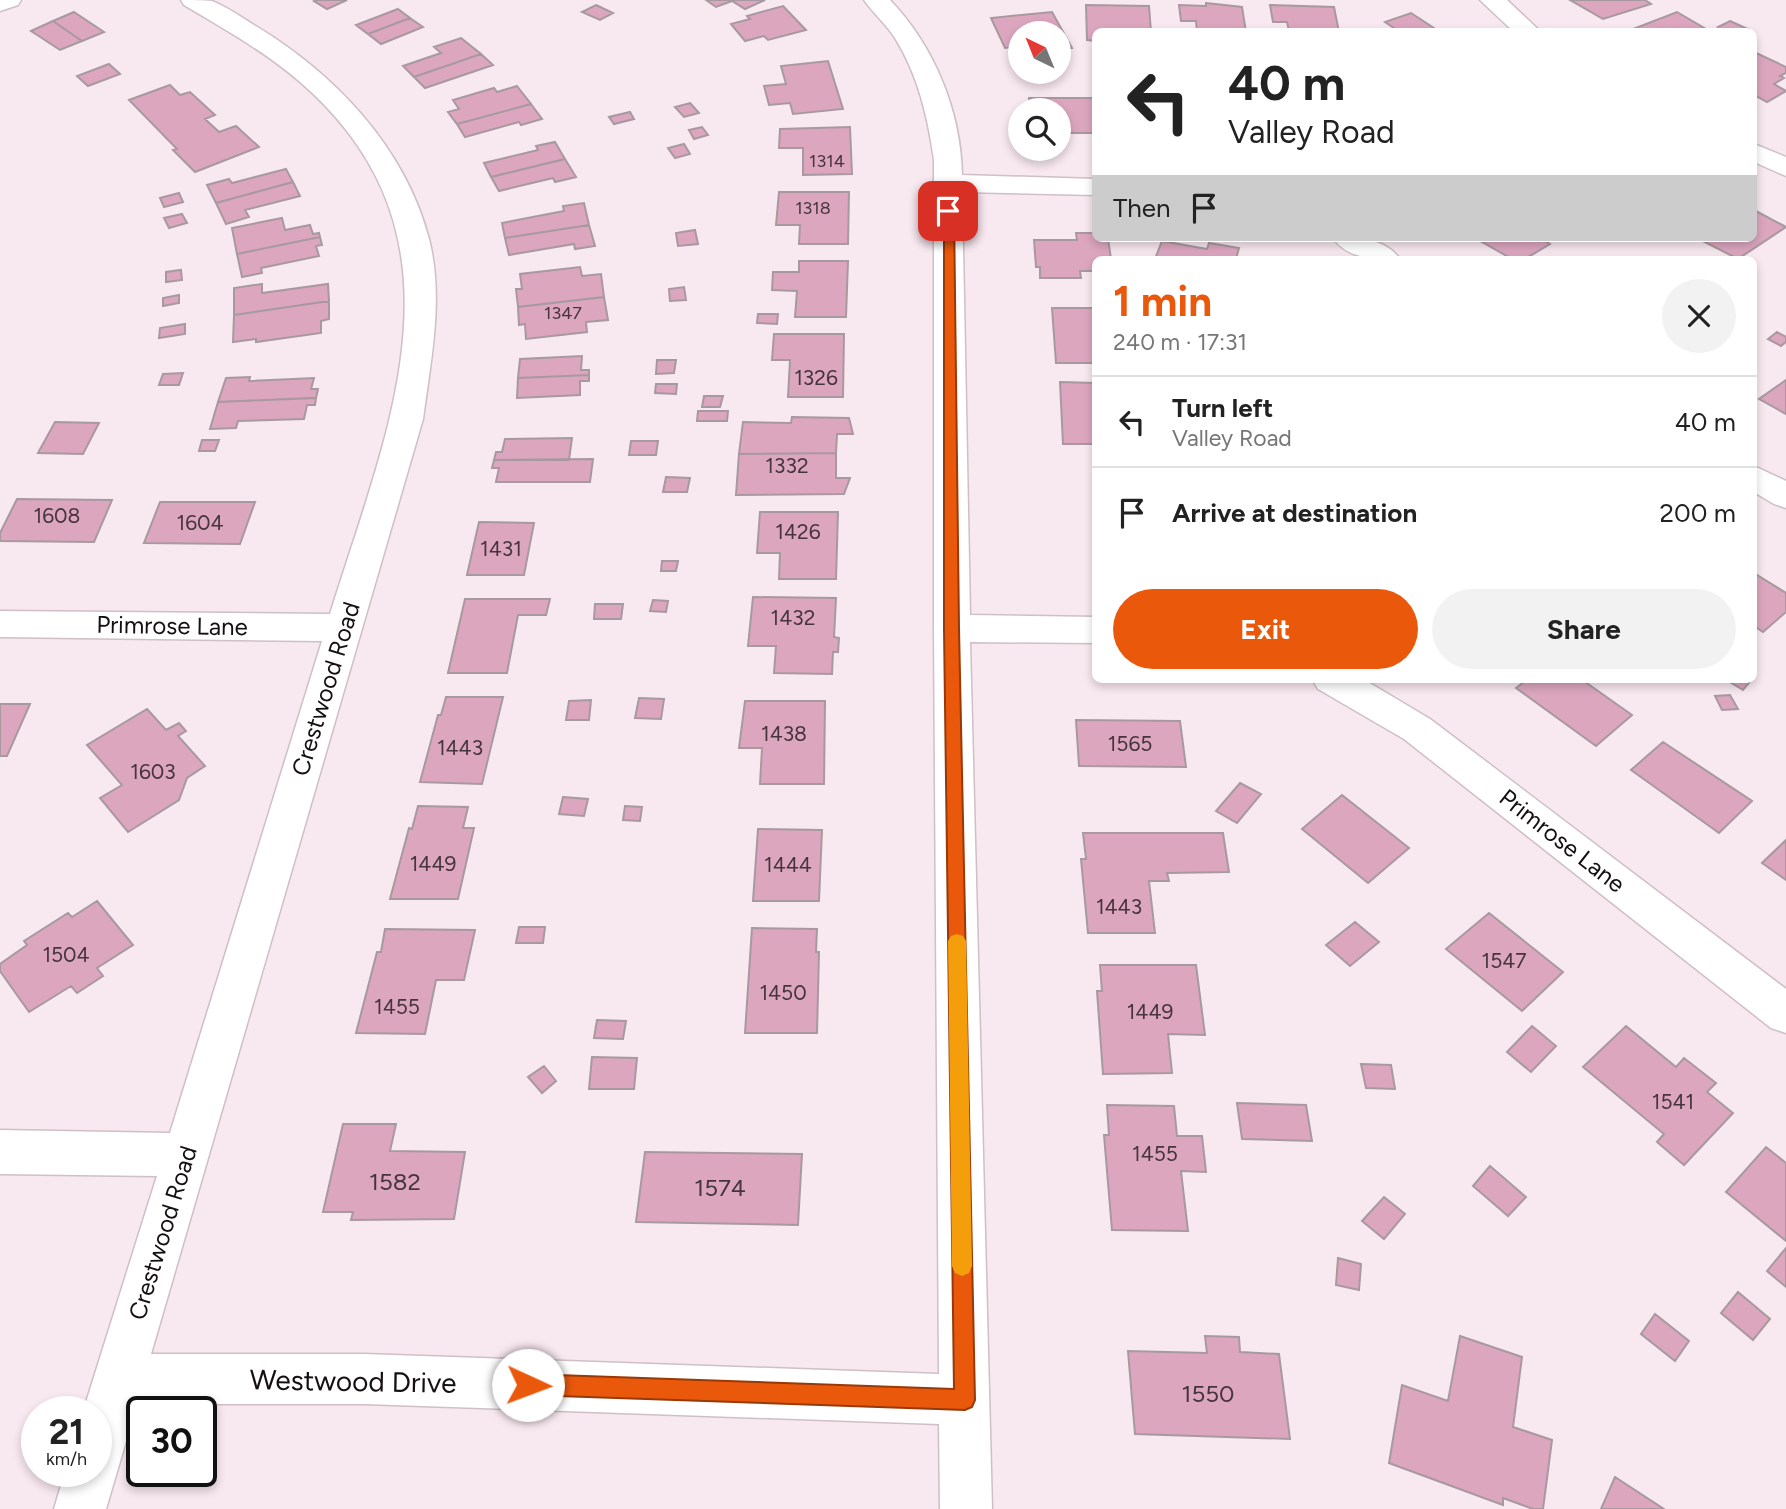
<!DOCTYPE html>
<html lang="en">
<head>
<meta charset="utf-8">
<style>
  :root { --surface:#fff; --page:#f2f2f2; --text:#222; --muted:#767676; --line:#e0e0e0; --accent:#ea580c }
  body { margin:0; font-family:Figtree,sans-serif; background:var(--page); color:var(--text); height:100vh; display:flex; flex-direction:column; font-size:26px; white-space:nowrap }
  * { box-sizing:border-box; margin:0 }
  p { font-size:23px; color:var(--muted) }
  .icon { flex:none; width:38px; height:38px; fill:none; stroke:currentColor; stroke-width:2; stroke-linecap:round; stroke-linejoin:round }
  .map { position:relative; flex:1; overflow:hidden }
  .sheet { position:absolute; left:1092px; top:256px; width:665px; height:427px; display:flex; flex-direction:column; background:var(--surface); border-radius:10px; box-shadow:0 4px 10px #0003 }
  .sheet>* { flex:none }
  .guide { position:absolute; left:1092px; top:28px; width:665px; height:214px; border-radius:10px; box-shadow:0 4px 10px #0003; background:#fff; color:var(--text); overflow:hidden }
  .needle { width:46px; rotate:317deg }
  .tools { position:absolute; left:1008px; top:21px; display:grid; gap:14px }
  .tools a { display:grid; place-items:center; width:63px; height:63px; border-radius:50%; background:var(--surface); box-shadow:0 4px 10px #0003; font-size:35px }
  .speed { position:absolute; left:21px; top:1396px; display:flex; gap:14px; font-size:35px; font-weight:700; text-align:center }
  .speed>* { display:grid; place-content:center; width:91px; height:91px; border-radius:50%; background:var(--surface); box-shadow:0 4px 10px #0003; line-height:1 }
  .speed small { font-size:18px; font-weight:400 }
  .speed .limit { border:4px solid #111; border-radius:10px; background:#fff; color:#111 }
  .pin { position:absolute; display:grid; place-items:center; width:60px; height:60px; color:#fff; margin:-30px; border-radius:14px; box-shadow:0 4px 10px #0006 }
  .me { position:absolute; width:77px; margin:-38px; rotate:92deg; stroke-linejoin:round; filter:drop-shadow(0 0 5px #0008) }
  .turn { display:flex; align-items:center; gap:24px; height:147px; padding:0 21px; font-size:32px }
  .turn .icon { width:91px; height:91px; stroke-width:2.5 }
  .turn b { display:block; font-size:49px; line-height:60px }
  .then { display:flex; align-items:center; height:66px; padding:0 21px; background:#0003; gap:14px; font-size:26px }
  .round { display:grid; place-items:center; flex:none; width:74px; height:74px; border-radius:37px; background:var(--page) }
  .overview { display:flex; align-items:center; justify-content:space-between; height:119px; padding:0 21px }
  h1 { font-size:42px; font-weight:700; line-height:52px; color:var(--accent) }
  .action { display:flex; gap:14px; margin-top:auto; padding:14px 21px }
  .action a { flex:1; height:80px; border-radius:42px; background:var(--accent); color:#fff; font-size:28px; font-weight:700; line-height:80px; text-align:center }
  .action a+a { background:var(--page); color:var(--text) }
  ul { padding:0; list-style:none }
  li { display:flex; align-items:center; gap:21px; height:91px; padding:0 21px; border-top:2px solid var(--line) }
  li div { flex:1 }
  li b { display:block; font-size:26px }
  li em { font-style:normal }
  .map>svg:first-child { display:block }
  .building { fill:#dca6bf; stroke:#a899a0; stroke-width:2 }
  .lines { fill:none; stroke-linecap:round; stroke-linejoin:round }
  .street-casing { stroke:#cfbfc6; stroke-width:3 }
  .street { fill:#fff; fill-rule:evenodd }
  .route { fill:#ea580c; stroke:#983908; stroke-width:2 }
  .slow { fill:#f59e0b }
  .labels { text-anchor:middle; stroke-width:5; stroke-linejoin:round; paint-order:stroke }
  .far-number-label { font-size:18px; fill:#47353d }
  .number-label { font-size:21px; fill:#47353d }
  .street-label { font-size:24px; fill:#150f12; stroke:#fff }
  .near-number-label { font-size:24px; fill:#47353d }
  .near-street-label { font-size:28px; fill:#150f12; stroke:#fff }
</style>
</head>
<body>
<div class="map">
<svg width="1786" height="1509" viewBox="0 0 1786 1509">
  <rect width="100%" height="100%" fill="#f8e8ef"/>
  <!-- building -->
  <path class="building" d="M 316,0 L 347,0 L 327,9 L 314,1 Z
    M 706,0 L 765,0 L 745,9 L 732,1 L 716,7 Z
    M 1570,0 L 1645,0 L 1651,4 L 1603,19 Z
    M 1206,3 L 1242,7 L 1246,32 L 1197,32 L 1196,21 L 1181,21 L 1179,5 L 1206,6 Z
    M 596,5 L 613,13 L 600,20 L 582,12 Z
    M 1086,5 L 1149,6 L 1151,32 L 1096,32 L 1096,41 L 1087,40 Z
    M 1270,5 L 1334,7 L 1339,32 L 1289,31 L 1287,22 L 1273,22 Z
    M 783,6 L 806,30 L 768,40 L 764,36 L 745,41 L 731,24 L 750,19 L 747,16 Z
    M 398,9 L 410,18 L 368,34 L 356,25 Z
    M 74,12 L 104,32 L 82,41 L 53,21 Z
    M 1052,12 L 1072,48 L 1059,50 L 1059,33 L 1020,33 L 1020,46 L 1005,48 L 991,18 Z
    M 1677,12 L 1711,32 L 1628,31 Z
    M 1411,13 L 1440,32 L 1400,32 L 1385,22 Z
    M 410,18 L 423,27 L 381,44 L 368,34 Z
    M 53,21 L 82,41 L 60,50 L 31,31 Z
    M 1730,21 L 1752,31 L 1728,32 L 1718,27 Z
    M 461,38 L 481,54 L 414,77 L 403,66 L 441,53 L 434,47 Z
    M 1754,52 L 1786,67 L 1786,73 L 1780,76 L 1784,78 L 1774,84 L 1786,91 L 1767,102 L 1754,95 Z
    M 481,54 L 493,65 L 425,88 L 414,77 Z
    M 828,61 L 843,109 L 793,114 L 790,103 L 769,105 L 764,86 L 786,84 L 781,66 Z
    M 109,64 L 120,74 L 88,86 L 77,76 Z
    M 170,85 L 180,95 L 190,92 L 215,115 L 205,119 L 219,132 L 236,126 L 259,147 L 195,172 L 173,150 L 177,149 L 129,100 Z
    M 517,86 L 531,104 L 457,124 L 448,112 L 459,109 L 453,100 L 494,88 L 497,92 Z
    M 1029,98 L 1094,98 L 1096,133 L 1063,133 L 1064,138 L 1059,138 L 1059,110 L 1030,110 Z
    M 690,103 L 699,113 L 684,117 L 675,107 Z
    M 531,104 L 542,119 L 521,125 L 519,122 L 465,137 L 457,124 Z
    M 630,112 L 634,119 L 614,124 L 609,117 Z
    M 702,127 L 708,135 L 694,139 L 689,130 Z
    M 850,127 L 852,174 L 803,175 L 803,148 L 779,148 L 780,129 Z
    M 555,142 L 565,159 L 491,177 L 484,163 L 538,150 L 536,146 Z
    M 684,144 L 690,154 L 675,158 L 668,148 Z
    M 565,159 L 576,177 L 555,182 L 553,178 L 499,191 L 491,177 Z
    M 286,169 L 293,182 L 216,203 L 207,185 L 229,179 L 232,183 Z
    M 293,182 L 300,196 L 245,210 L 249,217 L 226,224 L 216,203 Z
    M 779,192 L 849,192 L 848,244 L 799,244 L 800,225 L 776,225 Z
    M 179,193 L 183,202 L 164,207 L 160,198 Z
    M 584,203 L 589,225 L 505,238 L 502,223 L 564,211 L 563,206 Z
    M 1754,210 L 1786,227 L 1738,259 L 1697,238 L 1754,238 Z
    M 182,214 L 187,223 L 169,228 L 164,218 Z
    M 282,218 L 285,230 L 310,225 L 313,234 L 319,233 L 320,237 L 237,254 L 232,228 Z
    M 589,225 L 595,246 L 575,249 L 574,244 L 509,255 L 505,238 Z
    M 695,230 L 698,244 L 678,246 L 676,233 Z
    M 1076,233 L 1096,233 L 1096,238 L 1108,238 L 1111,259 L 1096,259 L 1096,271 L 1080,271 L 1081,278 L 1040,278 L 1040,267 L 1036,267 L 1034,240 L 1077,240 Z
    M 320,237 L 322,245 L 316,246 L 319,256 L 261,268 L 262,273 L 242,277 L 237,254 Z
    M 1475,238 L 1540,238 L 1550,244 L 1525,259 L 1512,259 Z
    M 1162,241 L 1207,249 L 1209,243 L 1239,248 L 1236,259 L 1155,259 Z
    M 799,261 L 848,261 L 846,317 L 795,317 L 797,291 L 772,290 L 773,272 L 799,272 Z
    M 580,267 L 582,276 L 601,274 L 604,297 L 518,307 L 516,289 L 522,289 L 520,274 Z
    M 181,270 L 182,280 L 166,282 L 166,272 Z
    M 262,284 L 262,293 L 328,284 L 329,301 L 234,315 L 234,288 Z
    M 684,287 L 686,300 L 670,301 L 669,289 Z
    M 179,295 L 179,303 L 163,306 L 163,298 Z
    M 604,297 L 608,320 L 586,322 L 587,332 L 526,339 L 525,324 L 519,325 L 518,307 Z
    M 329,301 L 329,319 L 321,321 L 321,333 L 256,342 L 256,339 L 233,342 L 234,315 Z
    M 1052,308 L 1096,308 L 1096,363 L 1056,363 Z
    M 758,314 L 778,314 L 777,324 L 757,323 Z
    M 185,324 L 185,334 L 159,338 L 160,328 Z
    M 1777,332 L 1786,337 L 1786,342 L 1781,346 L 1768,339 Z
    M 774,334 L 844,334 L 843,397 L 788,397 L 790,360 L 772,360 Z
    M 582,356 L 581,370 L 589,370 L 589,375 L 518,378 L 520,359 Z
    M 657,360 L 676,360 L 674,373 L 656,374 Z
    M 183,373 L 179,385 L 159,385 L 163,374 Z
    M 589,375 L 589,381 L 580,381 L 580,395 L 517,398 L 518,378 Z
    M 250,377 L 249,381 L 314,378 L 311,389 L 318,389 L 316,398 L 218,402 L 226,378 Z
    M 1786,380 L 1786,414 L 1759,399 Z
    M 1060,382 L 1096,383 L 1096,444 L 1063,444 Z
    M 656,384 L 677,384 L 676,394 L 655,393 Z
    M 704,396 L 723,396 L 720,407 L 702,407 Z
    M 309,398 L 316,398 L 315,405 L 307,405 L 304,419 L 238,421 L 236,428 L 210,429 L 218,402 Z
    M 698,411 L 728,411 L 727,421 L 697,421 Z
    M 792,417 L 849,418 L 853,434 L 837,434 L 836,453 L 739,454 L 743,422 L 791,423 Z
    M 55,422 L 99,423 L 83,454 L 38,453 Z
    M 572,438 L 569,460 L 494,460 L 496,452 L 502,452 L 505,439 Z
    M 202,440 L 219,440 L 215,451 L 199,451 Z
    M 631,441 L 658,441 L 656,455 L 629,455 Z
    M 836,453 L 836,478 L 850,478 L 844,494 L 736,495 L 739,454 Z
    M 593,459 L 590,482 L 496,482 L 499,468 L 492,468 L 494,460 Z
    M 666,477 L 690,478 L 687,492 L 663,492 Z
    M 17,499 L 112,500 L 94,542 L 0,541 L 0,533 Z
    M 160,502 L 255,502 L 240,544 L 144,543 Z
    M 760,512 L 838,512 L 836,579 L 779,579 L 780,553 L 757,553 Z
    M 479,522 L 534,523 L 524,575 L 467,575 Z
    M 662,561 L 678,561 L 676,571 L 661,571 Z
    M 1754,573 L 1786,593 L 1786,612 L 1763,632 L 1754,626 Z
    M 753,597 L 836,598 L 834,637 L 839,638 L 838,652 L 833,652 L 832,674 L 774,673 L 776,646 L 748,646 Z
    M 465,599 L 550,599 L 546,615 L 518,615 L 507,673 L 448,673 Z
    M 653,600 L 668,601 L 666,612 L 650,611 Z
    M 595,604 L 623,604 L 621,619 L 594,619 Z
    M 1528,679 L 1587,679 L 1584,681 L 1632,715 L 1596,746 L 1516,688 Z
    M 1725,679 L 1752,679 L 1743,690 Z
    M 1730,695 L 1738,709 L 1722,710 L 1715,696 Z
    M 446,697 L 503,697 L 482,784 L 420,782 L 438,715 L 441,715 Z
    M 639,698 L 664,699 L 661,719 L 635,718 Z
    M 591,700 L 589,720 L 566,720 L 569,701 Z
    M 745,701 L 825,701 L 824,784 L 760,784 L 762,748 L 739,748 Z
    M 0,704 L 30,704 L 7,756 L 0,756 Z
    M 147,709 L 166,730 L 179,723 L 186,731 L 178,736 L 205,766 L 187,778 L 179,800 L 128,832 L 100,798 L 122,785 L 87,745 Z
    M 1076,720 L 1180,721 L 1186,767 L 1079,766 Z
    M 1663,742 L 1752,801 L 1719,833 L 1631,770 Z
    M 1240,783 L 1261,794 L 1237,823 L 1216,811 Z
    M 1342,795 L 1409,848 L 1368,883 L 1302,829 Z
    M 563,797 L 588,799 L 584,816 L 559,814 Z
    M 418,806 L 468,807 L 463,828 L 474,828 L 458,899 L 390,899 L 409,828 L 412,829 Z
    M 625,806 L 642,807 L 640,821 L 623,820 Z
    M 758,829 L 822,830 L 819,901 L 753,901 Z
    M 1083,833 L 1223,833 L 1229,872 L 1167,873 L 1169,881 L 1149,881 L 1155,933 L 1088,933 L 1081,859 L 1086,859 Z
    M 1786,840 L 1786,880 L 1762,863 Z
    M 97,901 L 133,945 L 97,968 L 103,976 L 77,993 L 71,986 L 29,1012 L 0,971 L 0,964 L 27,945 L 24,941 L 68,913 L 72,917 Z
    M 1489,913 L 1563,972 L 1522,1011 L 1446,949 Z
    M 1355,922 L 1379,942 L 1350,966 L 1326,945 Z
    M 519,927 L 545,927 L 543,943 L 516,943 Z
    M 752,928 L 817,929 L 816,952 L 819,952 L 817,1033 L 745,1033 Z
    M 385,929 L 475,930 L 464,980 L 436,980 L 425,1034 L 356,1033 L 377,952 L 381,952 Z
    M 1100,965 L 1196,965 L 1205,1035 L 1168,1034 L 1172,1073 L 1103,1074 L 1097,991 L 1102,991 Z
    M 597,1020 L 626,1021 L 623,1039 L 594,1038 Z
    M 1532,1026 L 1556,1046 L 1531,1072 L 1507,1052 Z
    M 1626,1026 L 1676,1067 L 1684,1058 L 1716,1083 L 1707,1092 L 1733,1113 L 1684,1165 L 1657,1142 L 1664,1134 L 1583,1067 Z
    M 592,1057 L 637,1058 L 634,1089 L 589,1089 Z
    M 1361,1064 L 1391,1065 L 1395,1089 L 1366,1088 Z
    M 544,1066 L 556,1081 L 542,1093 L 528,1077 Z
    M 1237,1103 L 1306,1105 L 1312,1141 L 1242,1139 Z
    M 1107,1105 L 1174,1106 L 1177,1136 L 1202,1136 L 1206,1172 L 1181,1171 L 1188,1231 L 1112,1230 L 1104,1135 L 1109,1135 Z
    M 343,1124 L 396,1124 L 390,1151 L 465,1152 L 454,1219 L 351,1220 L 353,1212 L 323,1212 Z
    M 1766,1147 L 1786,1163 L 1786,1241 L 1726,1192 Z
    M 645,1152 L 802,1154 L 798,1225 L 636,1222 Z
    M 1490,1166 L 1526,1197 L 1508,1216 L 1473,1186 Z
    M 1384,1197 L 1405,1214 L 1384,1239 L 1362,1221 Z
    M 1786,1248 L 1786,1287 L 1767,1271 Z
    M 1338,1258 L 1361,1264 L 1359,1290 L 1336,1285 Z
    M 1738,1292 L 1770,1319 L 1753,1340 L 1721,1313 Z
    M 1655,1314 L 1689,1341 L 1675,1361 L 1641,1334 Z
    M 1205,1336 L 1239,1337 L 1240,1352 L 1279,1354 L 1290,1439 L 1135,1434 L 1128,1351 L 1207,1353 Z
    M 1460,1336 L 1522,1357 L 1513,1427 L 1552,1440 L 1543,1509 L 1533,1509 L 1503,1498 L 1503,1505 L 1389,1463 L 1402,1385 L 1448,1401 Z
    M 1615,1477 L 1664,1509 L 1601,1509 Z"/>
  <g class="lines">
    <!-- street casing -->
    <g class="street-casing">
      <path id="street" d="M 0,0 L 21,0 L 18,5 L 0,11 Z
        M 181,0 C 190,0 204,0 212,1 C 227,7 241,17 254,25 C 334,73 405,147 429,239 C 444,298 431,359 423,419 L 151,1354 L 364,1354 L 939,1374 L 934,628 L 934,160 C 928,117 918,75 895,38 C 886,24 873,13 864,0 L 890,0 C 934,46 961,111 962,175 L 1096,179 L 1096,195 L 962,192 L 970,615 L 1096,617 L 1096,643 L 970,642 L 992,1509 L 940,1509 L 939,1424 L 364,1404 L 137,1404 L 106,1509 L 54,1509 L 65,1472 L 96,1472 L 96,1412 L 83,1412 L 157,1176 L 0,1174 L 0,1130 L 170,1133 L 322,641 L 0,637 L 0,611 L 330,614 C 388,427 478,235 299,81 C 264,51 224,29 184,5 Z
        M 1480,0 L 1507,0 L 1541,32 L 1514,32 Z
        M 1754,144 L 1786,157 L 1786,176 L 1754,162 Z
        M 1333,238 C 1357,238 1384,237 1400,259 C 1376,259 1348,260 1333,238 Z
        M 1754,466 L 1786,481 L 1786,508 L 1774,504 L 1754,492 Z
        M 1312,679 L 1363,679 L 1430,719 L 1786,989 L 1786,1033 L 1771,1028 L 1404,739 L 1318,689 Z"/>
    </g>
    <!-- street -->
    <use href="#street" class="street"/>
  </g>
  <!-- route -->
  <path class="route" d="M 944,208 L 954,211 L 959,628 L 975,1400 L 972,1407 L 965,1410 L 528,1395 L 520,1392 L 517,1385 L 520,1377 L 528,1374 L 954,1389 L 944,628 Z"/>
  <!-- slow -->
  <path class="slow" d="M 957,934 L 963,936 L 966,941 L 972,1266 L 969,1273 L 962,1276 L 955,1273 L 952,1266 L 948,941 L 951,936 Z"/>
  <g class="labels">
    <!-- far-number labels -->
    <g class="far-number-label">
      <text x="827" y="167">1314</text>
      <text x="813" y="214">1318</text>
      <text x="563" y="319">1347</text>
    </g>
    <!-- number labels -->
    <g class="number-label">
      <text x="816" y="385">1326</text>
      <text x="787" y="473">1332</text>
      <text x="57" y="523">1608</text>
      <text x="200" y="530">1604</text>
      <text x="798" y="539">1426</text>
      <text x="501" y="556">1431</text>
      <text x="793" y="625">1432</text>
      <text x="784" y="741">1438</text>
      <text x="1130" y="751">1565</text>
      <text x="460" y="755">1443</text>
      <text x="153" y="779">1603</text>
      <text x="433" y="871">1449</text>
      <text x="788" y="872">1444</text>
      <text x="1119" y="914">1443</text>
      <text x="66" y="962">1504</text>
      <text x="1504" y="968">1547</text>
      <text x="783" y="1000">1450</text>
      <text x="397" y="1014">1455</text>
      <text x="1150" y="1019">1449</text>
      <text x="1673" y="1109">1541</text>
      <text x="1155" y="1161">1455</text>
    </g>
    <!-- street labels -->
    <g class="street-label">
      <text transform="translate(172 626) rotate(1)" y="8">Primrose Lane</text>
      <text transform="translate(326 689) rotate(-73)" y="8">Crestwood Road</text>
      <text transform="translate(1562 841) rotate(38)" y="8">Primrose Lane</text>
      <text transform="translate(163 1233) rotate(-73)" y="8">Crestwood Road</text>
    </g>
    <!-- near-number labels -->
    <g class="near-number-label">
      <text x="395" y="1190">1582</text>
      <text x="720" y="1196">1574</text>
      <text x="1208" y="1402">1550</text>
    </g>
    <!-- near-street labels -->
    <g class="near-street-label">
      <text transform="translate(353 1381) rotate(1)" y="10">Westwood Drive</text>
    </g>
  </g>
</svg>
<div class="tools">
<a><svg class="needle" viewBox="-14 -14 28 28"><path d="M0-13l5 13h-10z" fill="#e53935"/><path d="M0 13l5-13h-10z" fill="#767676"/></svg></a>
<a><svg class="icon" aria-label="search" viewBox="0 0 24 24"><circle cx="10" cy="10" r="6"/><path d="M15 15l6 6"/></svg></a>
</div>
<div class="speed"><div>21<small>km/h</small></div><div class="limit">30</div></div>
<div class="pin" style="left:948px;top:211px;background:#d93025"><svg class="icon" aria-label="arrive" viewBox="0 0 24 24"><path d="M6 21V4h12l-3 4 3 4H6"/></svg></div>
<svg class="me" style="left:528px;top:1385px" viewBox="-20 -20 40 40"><circle r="19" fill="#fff"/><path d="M0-13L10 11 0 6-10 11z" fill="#ea580c"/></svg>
<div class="guide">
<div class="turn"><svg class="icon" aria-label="left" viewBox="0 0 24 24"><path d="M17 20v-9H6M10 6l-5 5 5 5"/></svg><div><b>40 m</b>Valley Road</div></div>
<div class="then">Then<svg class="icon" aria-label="arrive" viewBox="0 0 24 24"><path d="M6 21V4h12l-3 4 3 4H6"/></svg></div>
</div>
<section class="sheet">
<div class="overview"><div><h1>1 min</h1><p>240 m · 17:31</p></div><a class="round"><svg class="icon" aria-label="close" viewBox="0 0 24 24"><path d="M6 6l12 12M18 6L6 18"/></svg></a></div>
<ul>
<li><svg class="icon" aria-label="left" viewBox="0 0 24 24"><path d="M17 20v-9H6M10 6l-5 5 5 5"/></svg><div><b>Turn left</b><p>Valley Road</p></div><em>40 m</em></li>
<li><svg class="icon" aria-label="arrive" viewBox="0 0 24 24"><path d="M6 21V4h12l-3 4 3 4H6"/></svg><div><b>Arrive at destination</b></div><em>200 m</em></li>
</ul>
<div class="action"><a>Exit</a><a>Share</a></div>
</section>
</div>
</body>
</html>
